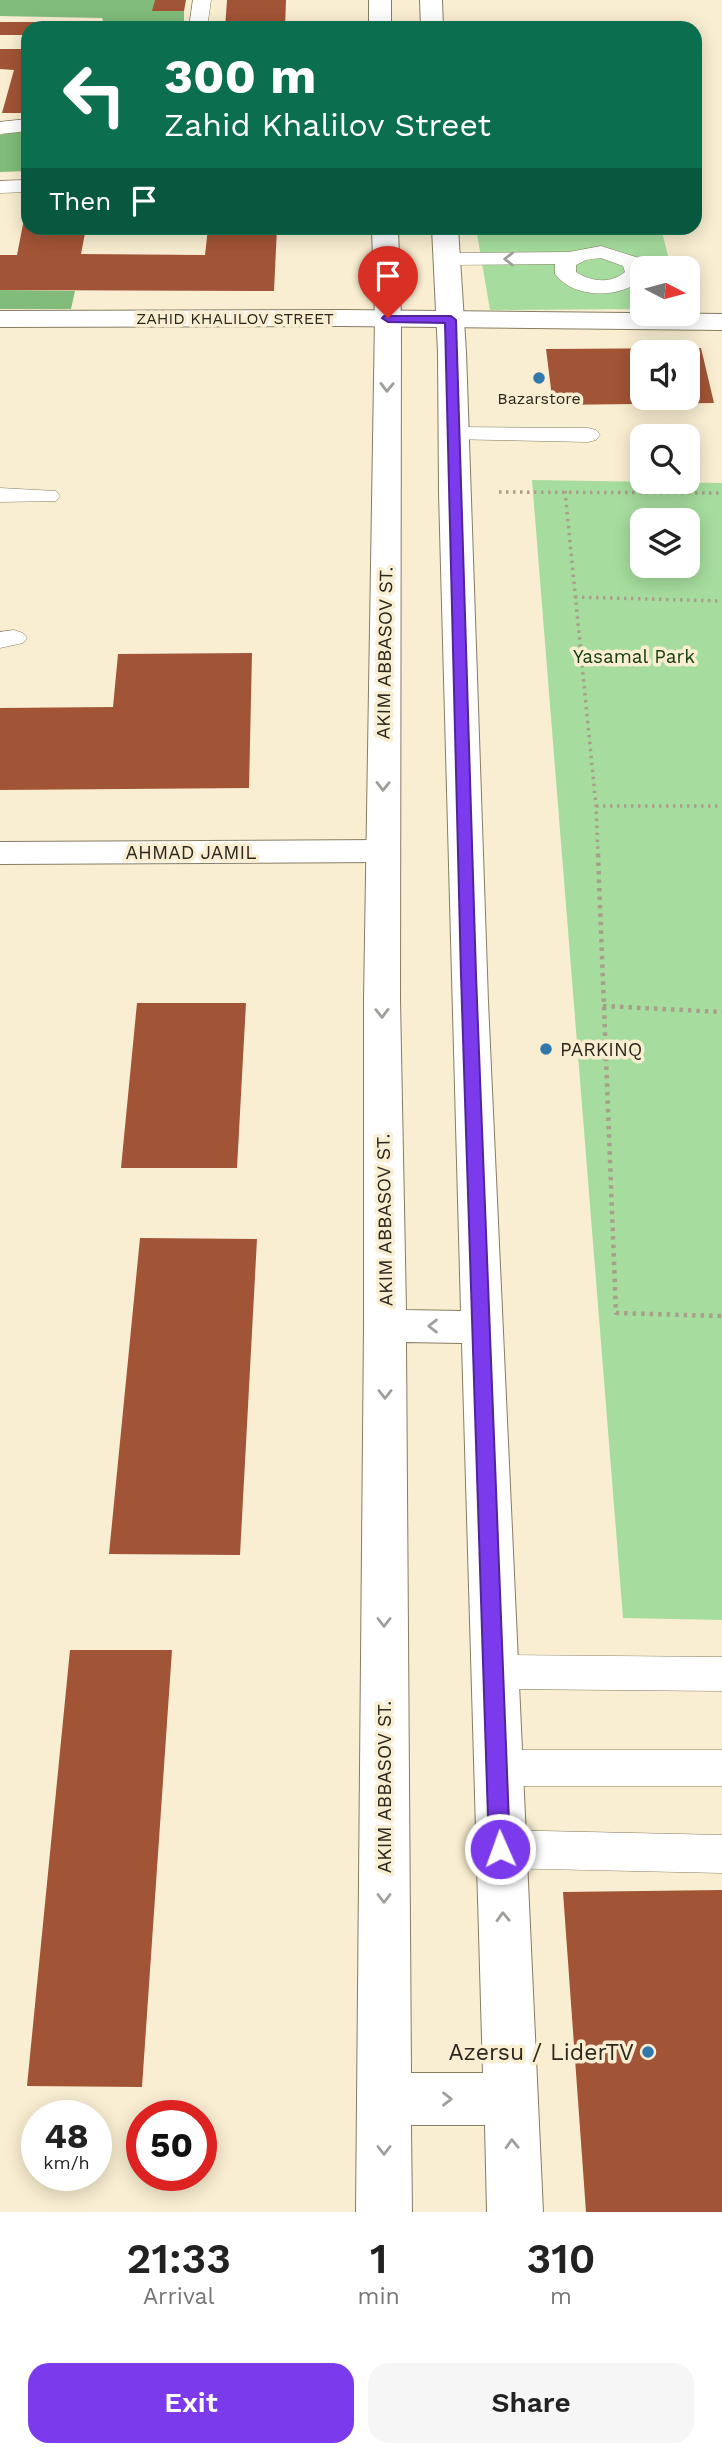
<!DOCTYPE html>
<html lang="en">
<head>
<meta charset="utf-8">
<style>
  :root { --surface:#fff; --page:#f6f6f6; --text:#222; --muted:#767676; --accent:#7c3aed }
  body { margin:0; font-family:"Work Sans",sans-serif; background:var(--page); color:var(--text); height:100vh; display:flex; flex-direction:column; font-size:26px; white-space:nowrap }
  * { box-sizing:border-box; margin:0 }
  p { font-size:23px; color:var(--muted) }
  .icon { flex:none; width:38px; height:38px; fill:none; stroke:currentColor; stroke-width:2; stroke-linecap:round; stroke-linejoin:round }
  .map { position:relative; height:2212px; overflow:hidden }
  .sheet { display:flex; flex-direction:column; background:var(--surface); flex:1 }
  .sheet>* { flex:none }
  .banner { position:absolute; left:21px; top:21px; width:681px; height:214px; border-radius:21px; box-shadow:0 4px 18px #0003; background:#0b6e4f; color:#fff; overflow:hidden }
  .needle { width:46px; rotate:96deg }
  .fabs { position:absolute; left:630px; top:256px; display:grid; gap:14px }
  .fabs a { display:grid; place-items:center; width:70px; height:70px; border-radius:14px; background:var(--surface); box-shadow:0 4px 18px #0003; font-size:35px }
  .speed { position:absolute; left:21px; top:2100px; display:flex; gap:14px; font-size:35px; font-weight:700; text-align:center }
  .speed>* { display:grid; place-content:center; width:91px; height:91px; border-radius:50%; background:var(--surface); box-shadow:0 4px 18px #0003; line-height:1 }
  .speed small { font-size:18px; font-weight:400 }
  .speed .limit { border:10px solid #d22; background:#fff; color:#111 }
  .pin { position:absolute; display:grid; place-items:center; width:60px; height:60px; color:#fff; margin:-72px -30px; border-radius:50% 50% 50% 0; rotate:-45deg; box-shadow:0 0 7px #0007 }
  .pin .icon { rotate:45deg }
  .me { position:absolute; width:77px; margin:-38px; rotate:358deg; stroke-linejoin:round; filter:drop-shadow(0 0 5px #0008) }
  .turn { display:flex; align-items:center; gap:24px; height:147px; padding:0 28px; font-size:32px }
  .turn .icon { width:91px; height:91px; stroke-width:2.5 }
  .turn b { display:block; font-size:49px; line-height:60px }
  .then { display:flex; align-items:center; height:66px; padding:0 28px; background:#0003; gap:14px; font-size:26px }
  .eta { display:flex; justify-content:space-evenly; align-items:center; height:119px; text-align:center }
  .eta b { font-size:42px; font-weight:600; line-height:49px }
  .primary-button { display:flex; gap:14px; margin-top:auto; padding:14px 28px }
  .primary-button a { flex:1; height:80px; border-radius:21px; background:var(--accent); color:#fff; font-size:28px; font-weight:600; line-height:80px; text-align:center }
  .primary-button a+a { background:var(--page); color:var(--text) }
  .map>svg:first-child { display:block }
  .green { fill:#a6dd9e; fill-rule:evenodd }
  .forest { fill:#81bc7a }
  .building { fill:#a25436; fill-rule:evenodd }
  .lines { fill:none; stroke-linecap:round; stroke-linejoin:round }
  .lane-casing { stroke:#877d63; stroke-width:1 }
  .street-casing { stroke:#877d63; stroke-width:2 }
  .secondary-casing { stroke:#877d63; stroke-width:2 }
  .path-far1 { stroke:#a79f89; stroke-width:3.5; stroke-dasharray:2.5 4.5; stroke-linecap:butt }
  .path { stroke:#a79f89; stroke-width:4.5; stroke-dasharray:3.5 5; stroke-linecap:butt }
  .lane { fill:#fff; fill-rule:evenodd }
  .street { fill:#fff; fill-rule:evenodd }
  .secondary { fill:#fff; fill-rule:evenodd }
  .oneway { stroke:#a09e99 }
  .route { fill:#7c3aed; stroke:#51269a; stroke-width:2 }
  .poi-dot { fill:#3178ad; stroke:#f9eed1; stroke-width:2.5 }
  .labels { text-anchor:middle; stroke-width:7; stroke-linejoin:round; paint-order:stroke }
  .far-street-label { font-size:16px; fill:#2b271c; stroke:#f9eed1 }
  .far-poi-label { font-size:16px; fill:#2b271c; stroke:#f9eed1 }
  .street-label { font-size:19px; fill:#2b271c; stroke:#f9eed1 }
  .park-label { font-size:19px; fill:#143c0f; stroke:#f9eed1 }
  .poi-label { font-size:19px; fill:#2b271c; stroke:#f9eed1; text-anchor:start }
  .near-poi-label { font-size:23px; fill:#2b271c; stroke:#f9eed1; text-anchor:end }
</style>
</head>
<body>
<div class="map">
<svg width="722" height="2212" viewBox="0 0 722 2212">
  <rect width="100%" height="100%" fill="#f9eed1"/>
  <!-- green -->
  <path class="green" d="M 476,228 L 661,228 L 671,268 L 642,268 L 642,309 L 490,310 Z
    M 532,480 L 722,483 L 722,1620 L 623,1618 ZM 642,520 L 688,520 L 688,565 L 642,565 Z"/>
  <!-- forest -->
  <path class="forest" d="M 0,0 L 155,0 L 153,10 L 184,11 L 184,28 L 106,28 L 102,18 L 0,16 Z
    M 28,128 L 28,171 L 0,172 L 0,135 Z
    M 0,290 L 75,291 L 71,309 L 0,309 Z"/>
  <!-- building -->
  <path class="building" d="M 155,0 L 186,0 L 184,11 L 152,11 Z
    M 227,0 L 286,0 L 285,28 L 225,28 Z
    M 0,22 L 84,22 L 83,28 L 28,28 L 28,35 L 0,35 Z
    M 0,49 L 28,49 L 28,113 L 2,113 L 14,70 L 0,69 Z
    M 25,214 L 28,214 L 28,228 L 86,228 L 81,254 L 205,255 L 208,228 L 277,228 L 274,291 L 0,290 L 0,255 L 17,255 Z
    M 701,348 L 714,403 L 553,405 L 546,349 ZM 642,352 L 688,352 L 688,397 L 642,397 Z
    M 252,653 L 249,788 L 0,790 L 0,708 L 113,707 L 118,654 Z
    M 137,1003 L 246,1003 L 237,1168 L 121,1168 Z
    M 140,1238 L 257,1239 L 240,1555 L 109,1554 Z
    M 70,1650 L 172,1650 L 142,2087 L 27,2086 Z
    M 722,1890 L 722,2212 L 586,2212 L 563,1892 Z"/>
  <g class="lines">
    <!-- lane casing -->
    <g class="lane-casing">
      <path id="lane" d="M 193,0 L 211,0 L 207,28 L 189,28 Z
        M 28,119 L 28,131 L 0,134 L 0,122 Z
        M 28,180 L 28,192 L 0,193 L 0,181 Z
        M 601,246 L 639,258 L 645,268 L 642,268 L 642,279 C 621,299 573,299 555,274 L 555,264 L 447,265 L 440,263 L 436,259 L 440,255 L 447,253 L 569,252 ZM 601,258 L 623,266 L 625,272 C 610,284 592,282 576,272 L 576,265 L 586,260 Z
        M 454,427 L 588,428 L 596,430 L 600,435 L 596,440 L 588,442 L 446,439 L 442,434 L 446,429 Z
        M 0,488 L 56,491 L 60,496 L 56,501 L 0,502 Z
        M 14,630 L 23,633 L 27,638 L 23,643 L 0,648 L 0,632 Z
        M 495,1655 L 722,1657 L 722,1691 L 495,1689 L 481,1684 L 476,1672 L 481,1660 Z
        M 497,1750 L 722,1750 L 722,1786 L 497,1786 L 483,1780 L 477,1768 L 483,1756 Z
        M 500,1830 L 722,1835 L 722,1873 L 500,1868 L 486,1862 L 480,1849 L 486,1836 Z"/>
    </g>
    <!-- street casing -->
    <g class="street-casing">
      <path id="street" d="M 344,310 L 722,314 L 722,330 L 344,326 L 0,327 L 0,311 Z
        M 382,840 L 394,843 L 399,851 L 394,859 L 382,862 L 0,864 L 0,842 Z"/>
    </g>
    <!-- secondary casing -->
    <g class="secondary-casing">
      <path id="secondary" d="M 369,0 L 391,0 L 391,28 L 369,28 Z
        M 420,0 L 442,0 L 443,28 L 421,28 Z
        M 372,228 L 398,228 L 401,318 L 400,1000 L 406,1310 L 461,1311 L 439,493 L 438,352 L 432,228 L 458,228 L 466,352 L 488,1002 L 543,2212 L 487,2212 L 485,2125 L 411,2125 L 412,2212 L 356,2212 L 364,1326 L 364,1000 L 375,318 ZM 406,1342 L 462,1343 L 483,2073 L 411,2073 Z"/>
    </g>
    <!-- path-far1 -->
    <path class="path-far1" d="M 565,491 L 596,806 L 598,855
      M 499,492 L 722,493
      M 575,597 L 722,601
      M 596,806 L 722,806"/>
    <!-- path -->
    <path class="path" d="M 598,854 L 616,1313 L 722,1316
      M 603,1006 L 722,1012"/>
    <!-- lane -->
    <use href="#lane" class="lane"/>
    <!-- street -->
    <use href="#street" class="street"/>
    <!-- secondary -->
    <use href="#secondary" class="secondary"/>
  </g>
  <!-- one-way arrows -->
  <defs><path id="oneway-chevron" d="M-2-3.5L2.5 0L-2 3.5" fill="none" stroke-width="1.6" stroke-linecap="round" stroke-linejoin="round" transform="scale(1.75)"/></defs>
  <g class="oneway">
    <use href="#oneway-chevron" transform="translate(509 259) rotate(180)"/>
    <use href="#oneway-chevron" transform="translate(387 387) rotate(91)"/>
    <use href="#oneway-chevron" transform="translate(383 786) rotate(91)"/>
    <use href="#oneway-chevron" transform="translate(382 1013) rotate(89)"/>
    <use href="#oneway-chevron" transform="translate(433 1326) rotate(-180)"/>
    <use href="#oneway-chevron" transform="translate(385 1394) rotate(90)"/>
    <use href="#oneway-chevron" transform="translate(384 1622) rotate(90)"/>
    <use href="#oneway-chevron" transform="translate(384 1898) rotate(90)"/>
    <use href="#oneway-chevron" transform="translate(503 1917) rotate(-92)"/>
    <use href="#oneway-chevron" transform="translate(447 2099)"/>
    <use href="#oneway-chevron" transform="translate(512 2144) rotate(-92)"/>
    <use href="#oneway-chevron" transform="translate(384 2150) rotate(90)"/>
  </g>
  <!-- route -->
  <path class="route" d="M 384,316 L 451,316 L 456,320 L 476,975 L 510,1849 L 507,1856 L 500,1859 L 492,1856 L 489,1849 L 461,975 L 445,323 L 388,322 L 382,318 Z"/>
  <!-- markers -->
  <g class="poi-dot">
    <circle cx="539" cy="378" r="7"/>
    <circle cx="546" cy="1049" r="7"/>
    <circle cx="648" cy="2052" r="7"/>
  </g>
  <g class="labels">
    <!-- far-street labels -->
    <g class="far-street-label">
      <text x="235" y="324">ZAHID KHALILOV STREET</text>
    </g>
    <!-- far-poi labels -->
    <g class="far-poi-label">
      <text x="539" y="404">Bazarstore</text>
    </g>
    <!-- street labels -->
    <g class="street-label">
      <text transform="translate(384 653) rotate(-89)" y="7">AKIM ABBASOV ST.</text>
      <text x="191" y="859">AHMAD JAMIL</text>
      <text transform="translate(384 1220) rotate(-91)" y="7">AKIM ABBASOV ST.</text>
      <text transform="translate(384 1787) rotate(-90)" y="7">AKIM ABBASOV ST.</text>
    </g>
    <!-- park labels -->
    <g class="park-label">
      <text x="634" y="663">Yasamal Park</text>
    </g>
    <!-- poi labels -->
    <g class="poi-label">
      <text x="560" y="1056">PARKINQ</text>
    </g>
    <!-- near-poi labels -->
    <g class="near-poi-label">
      <text x="634" y="2060">Azersu / LiderTV</text>
    </g>
  </g>
</svg>
<div class="fabs">
<a><svg class="needle" viewBox="-14 -14 28 28"><path d="M0-13l5 13h-10z" fill="#e53935"/><path d="M0 13l5-13h-10z" fill="#767676"/></svg></a>
<a><svg class="icon" aria-label="sound" viewBox="0 0 24 24"><path d="M4 9h4l5-4v14l-5-4H4zM17 9q2 3 0 6"/></svg></a>
<a><svg class="icon" aria-label="search" viewBox="0 0 24 24"><circle cx="10" cy="10" r="6"/><path d="M15 15l6 6"/></svg></a>
<a><svg class="icon" aria-label="layers" viewBox="0 0 24 24"><path d="M12 4l9 5-9 5-9-5zM3 14l9 5 9-5"/></svg></a>
</div>
<div class="speed"><div>48<small>km/h</small></div><div class="limit">50</div></div>
<div class="pin" style="left:388px;top:318px;background:#d93025"><svg class="icon" aria-label="arrive" viewBox="0 0 24 24"><path d="M6 21V4h12l-3 4 3 4H6"/></svg></div>
<svg class="me" style="left:500px;top:1849px" viewBox="-20 -20 40 40"><circle r="17" fill="#7c3aed" stroke="#fff" stroke-width="3"/><path d="M0-11L8 9 0 5-8 9z" fill="#fff"/></svg>
<div class="banner">
<div class="turn"><svg class="icon" aria-label="left" viewBox="0 0 24 24"><path d="M17 20v-9H6M10 6l-5 5 5 5"/></svg><div><b>300 m</b>Zahid Khalilov Street</div></div>
<div class="then">Then<svg class="icon" aria-label="arrive" viewBox="0 0 24 24"><path d="M6 21V4h12l-3 4 3 4H6"/></svg></div>
</div>
</div>
<section class="sheet">
<div class="eta">
<div><b>21:33</b><p>Arrival</p></div>
<div><b>1</b><p>min</p></div>
<div><b>310</b><p>m</p></div>
</div>
<div class="primary-button"><a>Exit</a><a>Share</a></div>
</section>
</body>
</html>
